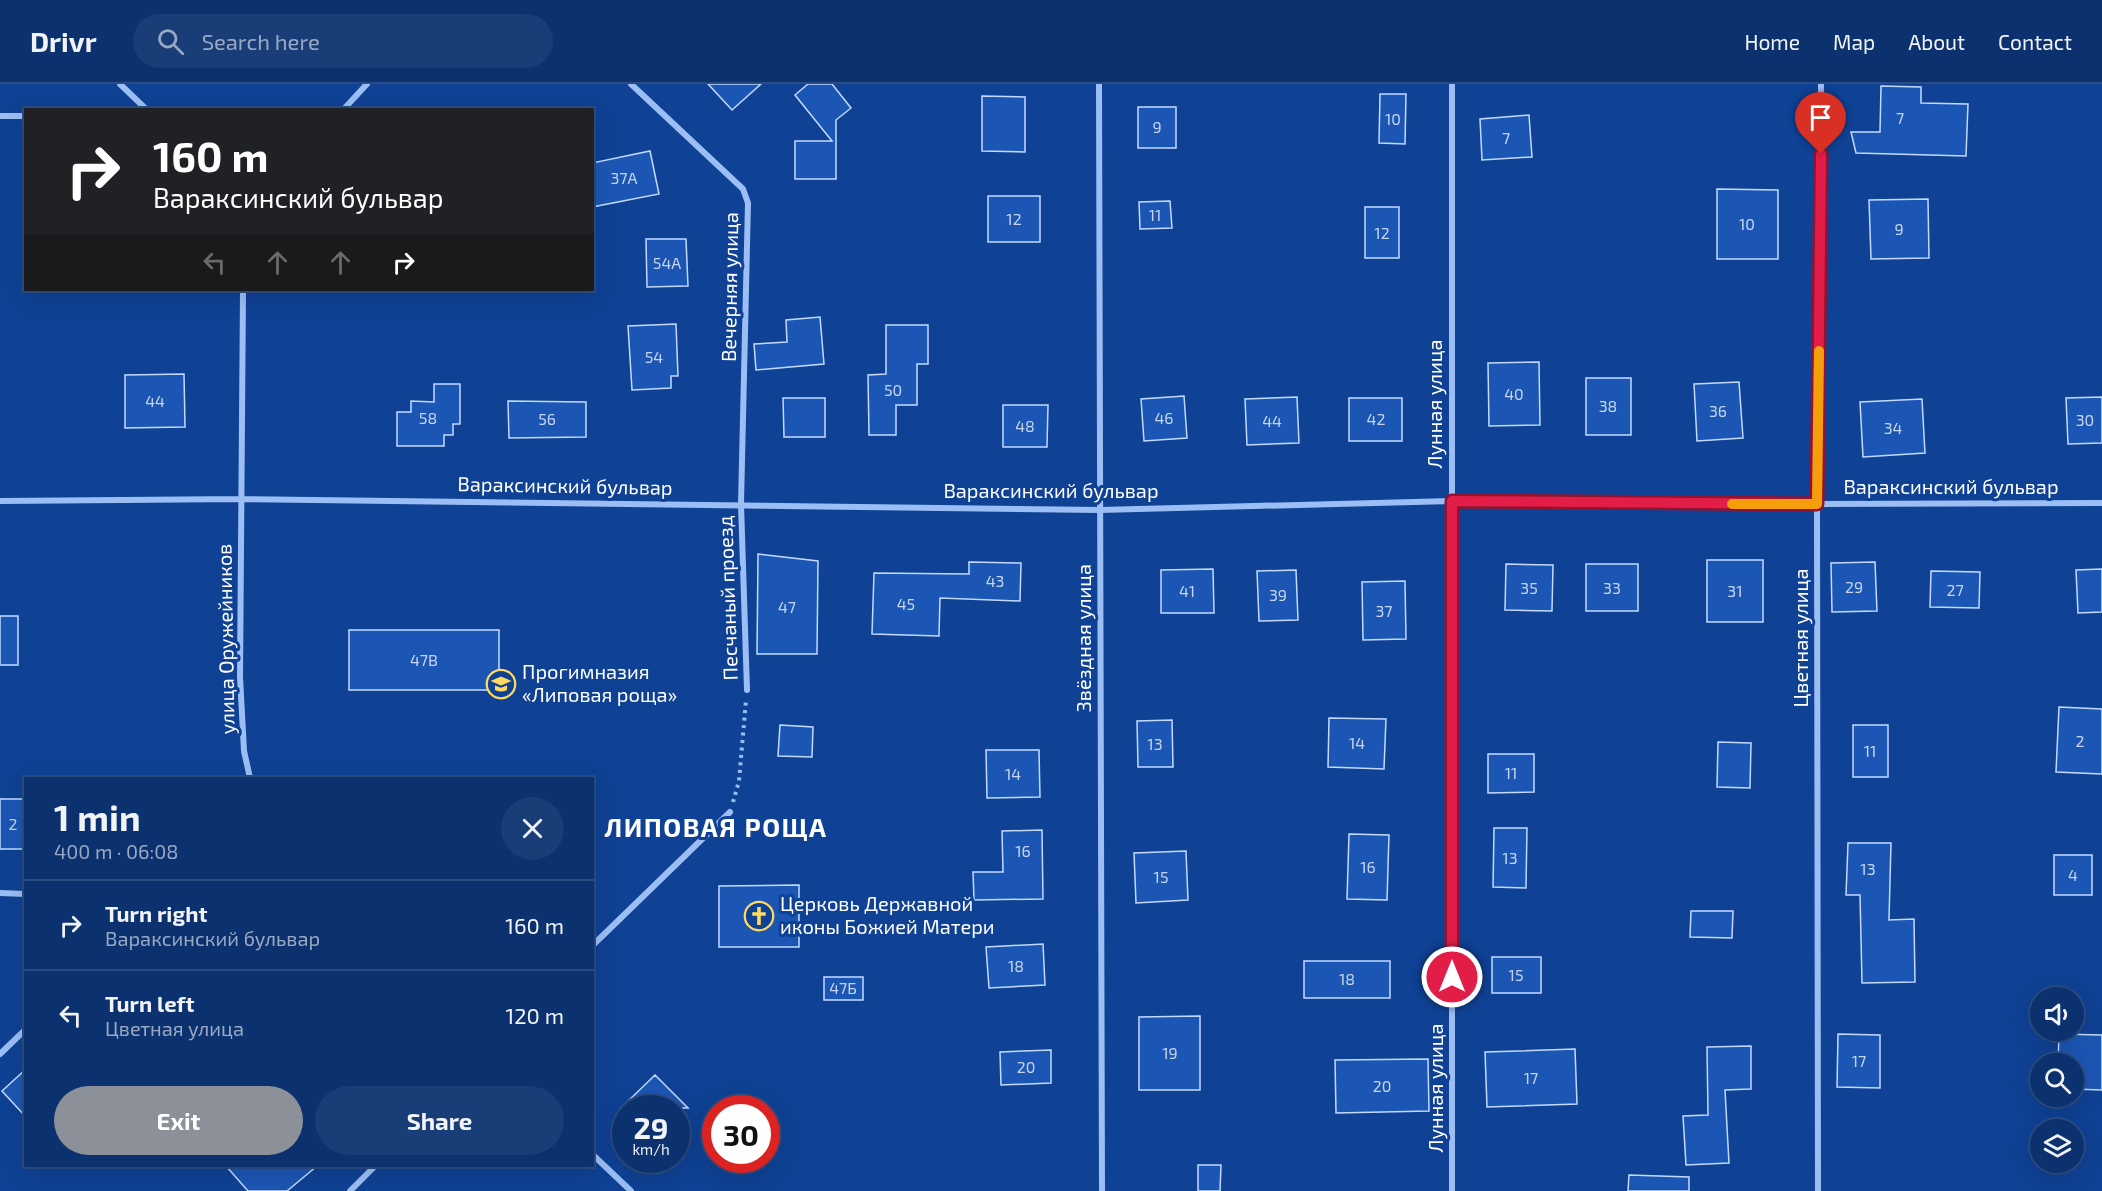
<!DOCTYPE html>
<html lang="en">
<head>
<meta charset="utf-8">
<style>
  :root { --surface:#0b316f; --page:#193d77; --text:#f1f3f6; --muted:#9aa9c3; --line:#2b4c82; --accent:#8c9099 }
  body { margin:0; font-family:"Exo 2",sans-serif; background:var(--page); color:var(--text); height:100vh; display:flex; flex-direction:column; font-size:22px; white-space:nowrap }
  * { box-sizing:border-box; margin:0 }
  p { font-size:20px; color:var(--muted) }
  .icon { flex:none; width:33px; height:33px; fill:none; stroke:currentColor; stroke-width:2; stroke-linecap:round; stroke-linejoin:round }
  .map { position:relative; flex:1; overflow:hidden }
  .drawer { position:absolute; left:24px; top:693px; width:570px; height:390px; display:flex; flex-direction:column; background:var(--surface); border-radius:0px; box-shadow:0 6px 24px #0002,0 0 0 2px var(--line) }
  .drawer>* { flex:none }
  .banner { position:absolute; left:24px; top:24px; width:570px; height:183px; border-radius:0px; box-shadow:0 6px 24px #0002,0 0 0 2px var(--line); background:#202124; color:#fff; overflow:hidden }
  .tools { position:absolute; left:2030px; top:903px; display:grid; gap:12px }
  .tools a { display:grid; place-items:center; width:54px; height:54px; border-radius:50%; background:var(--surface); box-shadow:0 6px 24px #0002,0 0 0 2px var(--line); font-size:30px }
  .speed { position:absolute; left:612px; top:1011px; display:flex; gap:12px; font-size:30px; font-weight:700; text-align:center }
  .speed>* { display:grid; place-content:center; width:78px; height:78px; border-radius:50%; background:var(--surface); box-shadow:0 6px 24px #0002,0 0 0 2px var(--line); line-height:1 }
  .speed small { font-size:15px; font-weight:400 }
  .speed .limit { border:9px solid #d22; background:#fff; color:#111 }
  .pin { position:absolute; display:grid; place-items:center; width:51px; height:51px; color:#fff; margin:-62px -26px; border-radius:50% 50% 50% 0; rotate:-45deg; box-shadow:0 0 6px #0007 }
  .pin .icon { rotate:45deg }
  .me { position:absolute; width:66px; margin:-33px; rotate:0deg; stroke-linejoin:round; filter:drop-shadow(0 0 4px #0008) }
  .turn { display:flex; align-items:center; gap:21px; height:126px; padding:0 30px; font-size:27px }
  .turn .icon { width:78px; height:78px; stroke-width:2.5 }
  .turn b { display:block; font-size:42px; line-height:51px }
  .lanes { display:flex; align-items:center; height:57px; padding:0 30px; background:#0003; justify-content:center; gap:30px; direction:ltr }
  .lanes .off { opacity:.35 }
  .round { display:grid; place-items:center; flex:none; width:63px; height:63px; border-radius:32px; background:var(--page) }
  .overview { display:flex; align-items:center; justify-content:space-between; height:102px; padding:0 30px }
  h1 { font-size:36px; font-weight:700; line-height:45px }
  .action { display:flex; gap:12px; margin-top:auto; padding:12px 30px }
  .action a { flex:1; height:69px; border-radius:36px; background:var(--accent); color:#fff; font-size:24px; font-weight:700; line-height:69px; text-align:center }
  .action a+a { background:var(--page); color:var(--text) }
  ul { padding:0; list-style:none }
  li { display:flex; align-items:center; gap:18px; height:90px; padding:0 30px; border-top:2px solid var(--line) }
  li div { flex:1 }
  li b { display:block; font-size:22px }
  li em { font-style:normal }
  header { display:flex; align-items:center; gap:36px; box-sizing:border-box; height:84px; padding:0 30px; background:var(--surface); border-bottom:2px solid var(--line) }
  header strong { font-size:28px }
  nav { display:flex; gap:33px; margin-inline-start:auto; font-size:21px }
  .search { width:420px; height:54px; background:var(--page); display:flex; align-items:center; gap:15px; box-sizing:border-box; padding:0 21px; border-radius:33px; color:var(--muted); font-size:22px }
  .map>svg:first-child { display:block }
  .building { fill:#1c56b4; stroke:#c3dafe; stroke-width:1.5 }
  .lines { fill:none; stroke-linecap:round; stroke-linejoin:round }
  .path { stroke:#9bbef4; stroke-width:4; stroke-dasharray:3 4.5; stroke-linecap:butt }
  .street { stroke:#9bbef4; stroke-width:6 }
  .route-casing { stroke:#92132f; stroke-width:15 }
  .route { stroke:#e11d48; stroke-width:10 }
  .slow { stroke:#f59e0b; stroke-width:10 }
  .labels { text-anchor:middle; stroke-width:6; stroke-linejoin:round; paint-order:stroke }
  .number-label { font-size:16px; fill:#c6d5ec }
  .street-label { font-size:20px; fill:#fff; stroke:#0f4194 }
  .poi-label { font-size:20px; fill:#fff; stroke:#0f4194; text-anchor:start }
  .district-label { font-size:26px; font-weight:bold; letter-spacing:1.5px; fill:#fff; stroke:#0f4194 }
</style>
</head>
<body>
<header>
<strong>Drivr</strong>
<div class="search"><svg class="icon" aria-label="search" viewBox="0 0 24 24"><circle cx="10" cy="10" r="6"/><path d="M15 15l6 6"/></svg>Search here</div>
<nav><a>Home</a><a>Map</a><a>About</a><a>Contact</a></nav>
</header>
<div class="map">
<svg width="2102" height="1107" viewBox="0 0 2102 1107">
  <rect width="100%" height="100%" fill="#0f4194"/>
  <!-- building -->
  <path class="building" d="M 708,0 L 761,0 L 732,26 Z
    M 808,0 L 832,0 L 851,24 L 836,36 L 836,95 L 795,95 L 795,57 L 832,57 L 795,11 Z
    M 1881,2 L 1921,3 L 1921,19 L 1968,20 L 1966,72 L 1856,69 L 1851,48 L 1880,48 Z
    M 1380,10 L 1406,10 L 1405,60 L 1379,59 Z
    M 982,12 L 1025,13 L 1025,68 L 982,67 Z
    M 1138,23 L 1176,23 L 1176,64 L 1138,64 Z
    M 1529,31 L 1532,73 L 1482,76 L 1480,35 Z
    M 650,67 L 659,110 L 592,123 L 592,79 Z
    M 1717,105 L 1778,106 L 1778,175 L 1717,175 Z
    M 988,112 L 1040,112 L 1040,158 L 988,158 Z
    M 1928,115 L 1929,174 L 1871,175 L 1869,116 Z
    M 1170,117 L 1172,144 L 1140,145 L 1139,118 Z
    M 1365,123 L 1399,123 L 1399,174 L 1365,174 Z
    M 646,155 L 686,155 L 688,202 L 647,203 Z
    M 820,233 L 824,280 L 756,286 L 754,260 L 787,258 L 786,236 Z
    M 676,240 L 678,292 L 671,292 L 671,304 L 632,306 L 628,242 Z
    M 886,241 L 928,241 L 928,280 L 917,280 L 917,321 L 896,321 L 896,351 L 869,351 L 868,291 L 886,290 Z
    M 1539,278 L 1540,341 L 1489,342 L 1488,279 Z
    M 184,290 L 185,343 L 125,344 L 125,291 Z
    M 1586,294 L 1631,294 L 1631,351 L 1586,351 Z
    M 1739,298 L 1743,354 L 1697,357 L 1694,300 Z
    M 434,300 L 460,300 L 460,340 L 453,340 L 453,351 L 444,351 L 444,362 L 397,362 L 397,328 L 411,328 L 411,317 L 434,318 Z
    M 1184,312 L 1187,354 L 1144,357 L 1141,315 Z
    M 1297,313 L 1299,359 L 1247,361 L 1245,315 Z
    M 2102,313 L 2102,359 L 2068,360 L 2066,314 Z
    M 783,314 L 825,314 L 825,353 L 784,353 Z
    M 1349,314 L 1402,314 L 1402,357 L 1349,357 Z
    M 1922,315 L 1925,369 L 1863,373 L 1860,318 Z
    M 508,317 L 586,318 L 586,353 L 509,354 Z
    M 1003,321 L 1048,321 L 1047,363 L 1003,363 Z
    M 758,470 L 818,477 L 817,570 L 757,570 Z
    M 1707,476 L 1763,476 L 1763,538 L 1707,538 Z
    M 969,478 L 1021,479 L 1020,517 L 940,514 L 939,552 L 872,550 L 874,489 L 969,490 Z
    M 1875,478 L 1877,527 L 1832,528 L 1831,479 Z
    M 1506,480 L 1553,481 L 1552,527 L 1505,526 Z
    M 1586,480 L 1638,480 L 1638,527 L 1586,527 Z
    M 1213,485 L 1214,529 L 1161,529 L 1161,486 Z
    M 2102,485 L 2102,528 L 2078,529 L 2076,486 Z
    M 1296,486 L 1298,536 L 1259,537 L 1257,487 Z
    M 1931,487 L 1980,488 L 1979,524 L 1930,523 Z
    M 1405,497 L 1406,555 L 1363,556 L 1362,498 Z
    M 0,532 L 18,532 L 18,581 L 0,581 Z
    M 349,546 L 499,546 L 499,606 L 349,606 Z
    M 2059,623 L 2102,625 L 2102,690 L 2056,688 Z
    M 1329,634 L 1386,635 L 1384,685 L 1328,683 Z
    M 1172,636 L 1173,683 L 1138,683 L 1137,637 Z
    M 780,641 L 813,643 L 812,673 L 778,672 Z
    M 1853,641 L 1888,641 L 1888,693 L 1853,693 Z
    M 1718,658 L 1751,659 L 1750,704 L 1717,703 Z
    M 986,666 L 1039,666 L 1040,713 L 987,714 Z
    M 1488,670 L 1534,670 L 1534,708 L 1488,709 Z
    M 0,715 L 26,715 L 26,765 L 0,765 Z
    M 1494,744 L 1527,744 L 1526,804 L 1493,803 Z
    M 1042,746 L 1043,815 L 974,816 L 973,788 L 1003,788 L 1002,747 Z
    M 1349,750 L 1389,751 L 1387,816 L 1347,815 Z
    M 1848,759 L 1891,759 L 1889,836 L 1914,835 L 1915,898 L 1862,899 L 1860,811 L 1846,811 Z
    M 1186,767 L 1188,816 L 1136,819 L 1134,769 Z
    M 2054,771 L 2092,771 L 2092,811 L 2054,811 Z
    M 799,801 L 799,863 L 719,863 L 719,802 Z
    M 1691,827 L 1733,827 L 1732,854 L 1690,853 Z
    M 1043,860 L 1045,901 L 989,904 L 986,863 Z
    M 1492,873 L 1541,873 L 1541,909 L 1492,909 Z
    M 1304,877 L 1390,877 L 1390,914 L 1304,914 Z
    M 824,893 L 863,893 L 863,916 L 824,916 Z
    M 1200,932 L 1200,1006 L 1139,1006 L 1139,933 Z
    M 1838,950 L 1880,951 L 1880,1004 L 1837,1003 Z
    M 2059,950 L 2102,951 L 2102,1006 L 2073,1005 L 2073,980 L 2058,980 Z
    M 1751,962 L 1751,1005 L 1725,1006 L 1729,1079 L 1686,1081 L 1683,1032 L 1708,1031 L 1707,963 Z
    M 1575,965 L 1577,1020 L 1487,1023 L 1485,968 Z
    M 1051,966 L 1051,999 L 1001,1001 L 1000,968 Z
    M 1428,975 L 1429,1027 L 1336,1029 L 1335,976 Z
    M 26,985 L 26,1033 L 2,1007 Z
    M 655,991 L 688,1024 L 621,1024 Z
    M 1198,1081 L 1221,1081 L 1220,1107 L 1198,1107 Z
    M 226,1082 L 317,1082 L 287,1107 L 248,1107 Z
    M 1629,1091 L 1689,1093 L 1689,1107 L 1628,1107 Z"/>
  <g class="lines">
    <!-- path -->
    <path class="path" d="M 733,718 L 739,697 L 746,616"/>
    <!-- street -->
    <path class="street" d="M 120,0 L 147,26
      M 631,0 L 743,105 L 748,119 L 741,420 L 747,606
      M 1099,0 L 1102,1107
      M 1452,0 L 1452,1107
      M 343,26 L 367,0
      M 0,32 L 26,32
      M 243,206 L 240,593 L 244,667 L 250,694
      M 0,417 L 242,415 L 1100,426 L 1452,417 L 1817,420 L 2102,419
      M 0,809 L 26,810
      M 592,862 L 730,728
      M 0,970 L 26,945
      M 592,1070 L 631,1107
      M 350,1107 L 375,1082
      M 1818,1107 L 1817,420 L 1821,0"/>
  </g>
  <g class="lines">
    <!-- route casing -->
    <g class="route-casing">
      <path id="route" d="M 1452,893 L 1452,417 L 1817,420 L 1821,70"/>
    </g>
    <!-- route -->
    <use href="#route" class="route"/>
    <!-- slow -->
    <path class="slow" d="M 1732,420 L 1817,420 L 1819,267"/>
  </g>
  <!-- icons -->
  <defs>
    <g id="school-ring" transform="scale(1.5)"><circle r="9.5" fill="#0f4194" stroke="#ffda5e" stroke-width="1.5"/><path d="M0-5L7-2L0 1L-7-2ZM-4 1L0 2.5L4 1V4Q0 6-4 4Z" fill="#ffda5e"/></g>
    <g id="church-ring" transform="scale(1.5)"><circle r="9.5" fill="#0f4194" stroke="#ffda5e" stroke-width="1.5"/><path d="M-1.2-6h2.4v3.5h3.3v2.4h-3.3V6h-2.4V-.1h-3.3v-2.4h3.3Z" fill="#ffda5e"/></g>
  </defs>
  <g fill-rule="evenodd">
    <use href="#school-ring" x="501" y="600"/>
    <use href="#church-ring" x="759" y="832"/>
  </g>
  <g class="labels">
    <!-- number labels -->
    <g class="number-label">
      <text x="1900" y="40">7</text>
      <text x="1393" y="41">10</text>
      <text x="1157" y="49">9</text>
      <text x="1506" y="60">7</text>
      <text x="624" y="100">37А</text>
      <text x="1155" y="137">11</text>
      <text x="1014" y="141">12</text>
      <text x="1747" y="146">10</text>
      <text x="1899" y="151">9</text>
      <text x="1382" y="155">12</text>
      <text x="667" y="185">54А</text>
      <text x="654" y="279">54</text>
      <text x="893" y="312">50</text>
      <text x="1514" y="316">40</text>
      <text x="155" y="323">44</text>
      <text x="1608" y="328">38</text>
      <text x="1718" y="333">36</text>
      <text x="428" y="340">58</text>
      <text x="1164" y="340">46</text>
      <text x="547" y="341">56</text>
      <text x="1376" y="341">42</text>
      <text x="2085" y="342">30</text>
      <text x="1272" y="343">44</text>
      <text x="1025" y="348">48</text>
      <text x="1893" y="350">34</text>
      <text x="995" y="503">43</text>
      <text x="1854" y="509">29</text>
      <text x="1529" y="510">35</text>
      <text x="1612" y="510">33</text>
      <text x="1955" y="512">27</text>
      <text x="1187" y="513">41</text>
      <text x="1735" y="513">31</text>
      <text x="1278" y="517">39</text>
      <text x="906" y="526">45</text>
      <text x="787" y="529">47</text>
      <text x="1384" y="533">37</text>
      <text x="424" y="582">47В</text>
      <text x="2080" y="663">2</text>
      <text x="1357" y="665">14</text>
      <text x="1155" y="666">13</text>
      <text x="1870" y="673">11</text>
      <text x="1511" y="695">11</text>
      <text x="1013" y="696">14</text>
      <text x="13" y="746">2</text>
      <text x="1023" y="773">16</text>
      <text x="1510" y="780">13</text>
      <text x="1368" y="789">16</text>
      <text x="1868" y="791">13</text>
      <text x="2073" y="797">4</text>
      <text x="1161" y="799">15</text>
      <text x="1016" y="888">18</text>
      <text x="1516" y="897">15</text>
      <text x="1347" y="901">18</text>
      <text x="843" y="910">47Б</text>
      <text x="1170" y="975">19</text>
      <text x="1859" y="983">17</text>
      <text x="1026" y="989">20</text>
      <text x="1531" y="1000">17</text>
      <text x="1382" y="1008">20</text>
    </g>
    <!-- street labels -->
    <g class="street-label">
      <text transform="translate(730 203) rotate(-89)" y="7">Вечерняя улица</text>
      <text transform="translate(1435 320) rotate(-90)" y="7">Лунная улица</text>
      <text transform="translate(565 402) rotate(1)" y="7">Вараксинский бульвар</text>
      <text x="1951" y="410">Вараксинский бульвар</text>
      <text x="1051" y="414">Вараксинский бульвар</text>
      <text transform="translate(728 514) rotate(-92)" y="7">Песчаный проезд</text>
      <text transform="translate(1084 554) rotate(-90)" y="7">Звёздная улица</text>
      <text transform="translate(1801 554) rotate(-90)" y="7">Цветная улица</text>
      <text transform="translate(226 555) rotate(-91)" y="7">улица Оружейников</text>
      <text transform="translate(1436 1004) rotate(-90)" y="7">Лунная улица</text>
    </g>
    <!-- poi labels -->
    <g class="poi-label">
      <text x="522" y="595">Прогимназия<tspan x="522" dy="23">«Липовая роща»</tspan></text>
      <text x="780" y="827">Церковь Державной<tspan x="780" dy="23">иконы Божией Матери</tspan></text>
    </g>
    <!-- district labels -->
    <g class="district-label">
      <text x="716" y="753">ЛИПОВАЯ РОЩА</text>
    </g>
  </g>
</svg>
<div class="tools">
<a><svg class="icon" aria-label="sound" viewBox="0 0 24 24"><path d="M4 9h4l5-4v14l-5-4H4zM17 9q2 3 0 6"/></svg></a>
<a><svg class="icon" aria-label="search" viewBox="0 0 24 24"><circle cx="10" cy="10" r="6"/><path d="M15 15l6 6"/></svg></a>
<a><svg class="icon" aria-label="layers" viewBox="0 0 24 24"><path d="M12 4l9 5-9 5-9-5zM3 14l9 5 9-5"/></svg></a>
</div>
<div class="speed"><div>29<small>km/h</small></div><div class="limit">30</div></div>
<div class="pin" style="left:1821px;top:70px;background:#d93025"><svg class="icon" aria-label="arrive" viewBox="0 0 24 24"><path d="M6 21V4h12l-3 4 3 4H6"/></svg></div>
<svg class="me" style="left:1452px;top:893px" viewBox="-20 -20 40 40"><circle r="17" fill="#e11d48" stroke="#fff" stroke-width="3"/><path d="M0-11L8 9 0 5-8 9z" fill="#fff"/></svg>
<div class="banner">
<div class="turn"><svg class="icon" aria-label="right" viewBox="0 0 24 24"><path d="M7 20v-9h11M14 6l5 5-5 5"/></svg><div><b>160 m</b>Вараксинский бульвар</div></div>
<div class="lanes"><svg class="icon off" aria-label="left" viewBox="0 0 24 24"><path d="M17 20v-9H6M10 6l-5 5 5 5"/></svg><svg class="icon off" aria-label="ahead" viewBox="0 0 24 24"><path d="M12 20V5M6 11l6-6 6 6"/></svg><svg class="icon off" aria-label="ahead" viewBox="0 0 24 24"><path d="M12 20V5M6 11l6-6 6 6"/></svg><svg class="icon" aria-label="right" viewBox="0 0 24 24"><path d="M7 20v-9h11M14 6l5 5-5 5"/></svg></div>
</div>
<section class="drawer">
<div class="overview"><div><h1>1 min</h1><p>400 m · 06:08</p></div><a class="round"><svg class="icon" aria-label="close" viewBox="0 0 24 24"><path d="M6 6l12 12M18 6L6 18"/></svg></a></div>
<ul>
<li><svg class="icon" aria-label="right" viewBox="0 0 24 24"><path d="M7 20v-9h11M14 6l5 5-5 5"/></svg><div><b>Turn right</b><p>Вараксинский бульвар</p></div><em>160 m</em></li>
<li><svg class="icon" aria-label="left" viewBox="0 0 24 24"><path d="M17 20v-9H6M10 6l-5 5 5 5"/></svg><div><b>Turn left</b><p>Цветная улица</p></div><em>120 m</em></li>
</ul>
<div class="action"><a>Exit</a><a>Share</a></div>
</section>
</div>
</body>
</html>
